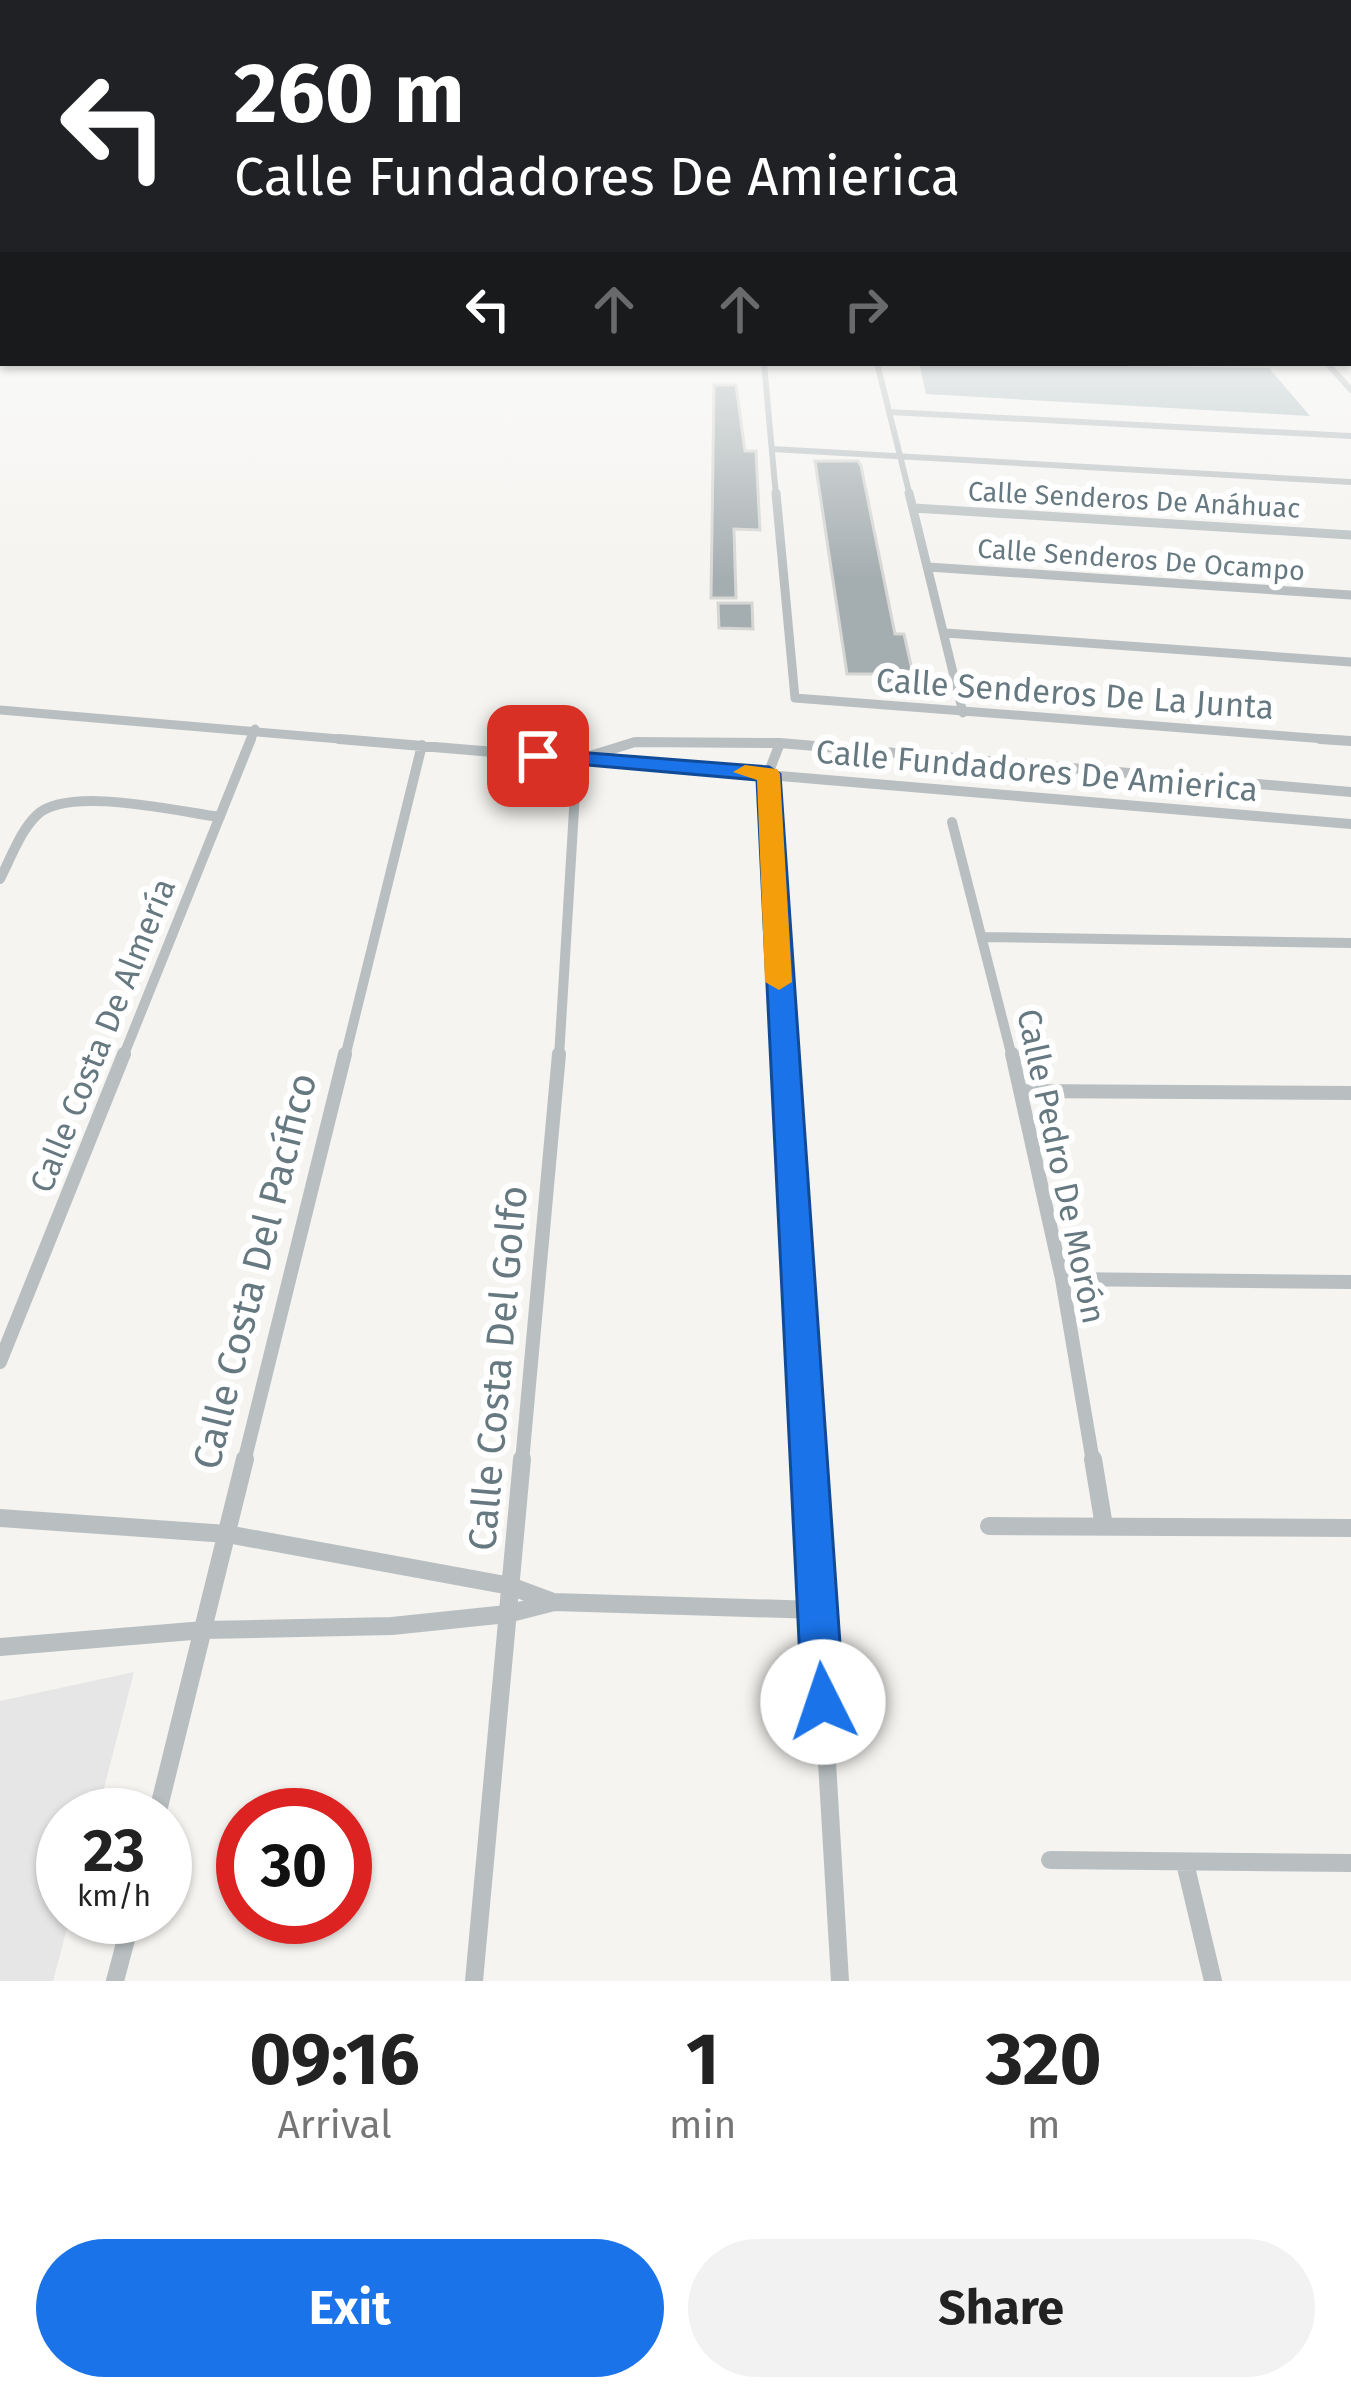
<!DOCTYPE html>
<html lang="en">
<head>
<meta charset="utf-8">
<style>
  :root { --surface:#fff; --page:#f2f2f2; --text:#222; --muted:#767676; --accent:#1a73e8 }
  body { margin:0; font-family:"Fira Sans",sans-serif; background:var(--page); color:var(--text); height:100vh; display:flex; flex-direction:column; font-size:45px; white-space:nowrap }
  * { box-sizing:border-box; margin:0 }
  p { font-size:39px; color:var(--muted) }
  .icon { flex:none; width:66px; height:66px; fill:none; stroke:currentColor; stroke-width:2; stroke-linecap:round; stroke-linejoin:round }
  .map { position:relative; height:1981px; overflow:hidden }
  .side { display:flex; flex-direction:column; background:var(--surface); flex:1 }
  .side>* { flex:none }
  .guide { position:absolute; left:0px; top:0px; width:1353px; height:366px; box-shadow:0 3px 9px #0004; background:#202124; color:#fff; overflow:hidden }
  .speed { position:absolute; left:36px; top:1788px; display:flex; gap:24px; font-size:60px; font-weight:700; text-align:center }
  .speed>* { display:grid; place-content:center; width:156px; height:156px; border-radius:50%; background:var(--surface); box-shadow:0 3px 9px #0004; line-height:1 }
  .speed small { font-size:30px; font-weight:400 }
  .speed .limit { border:18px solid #d22; background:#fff; color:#111 }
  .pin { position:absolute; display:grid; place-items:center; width:102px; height:102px; color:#fff; margin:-51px; border-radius:24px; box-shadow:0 6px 18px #0006 }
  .me { position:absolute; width:132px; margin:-66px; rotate:356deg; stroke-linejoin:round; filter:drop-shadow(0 0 9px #0008) }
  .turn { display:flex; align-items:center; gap:42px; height:252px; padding:0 36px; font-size:54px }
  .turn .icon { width:156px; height:156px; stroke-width:2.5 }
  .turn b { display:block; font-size:84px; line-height:102px }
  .lanes { display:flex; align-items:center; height:114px; padding:0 36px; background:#0003; justify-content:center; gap:60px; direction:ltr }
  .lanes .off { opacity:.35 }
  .eta { display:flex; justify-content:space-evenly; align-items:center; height:204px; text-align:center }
  .eta b { font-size:72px; font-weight:700; line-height:84px }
  .button { display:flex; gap:24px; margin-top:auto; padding:24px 36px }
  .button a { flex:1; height:138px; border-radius:72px; background:var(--accent); color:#fff; font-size:48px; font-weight:700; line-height:138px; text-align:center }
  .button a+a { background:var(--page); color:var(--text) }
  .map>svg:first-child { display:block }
  .built { fill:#e5e6e5 }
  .water { fill:#b4c1c4 }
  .building { fill:#a4adb0; stroke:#d6d6d4; stroke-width:3 }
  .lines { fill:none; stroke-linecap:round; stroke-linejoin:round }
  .minor-far4 { stroke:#b9bfc1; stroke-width:6 }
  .minor-far3 { stroke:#b9bfc1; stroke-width:9 }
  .minor-far2 { stroke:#b9bfc1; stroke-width:10 }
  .minor-far1 { stroke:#b9bfc1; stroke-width:14 }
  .minor { stroke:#b9bfc1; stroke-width:18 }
  .route { fill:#1a73e8; stroke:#114b97; stroke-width:3 }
  .slow { fill:#f59e0b }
  .labels { text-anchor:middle; stroke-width:12; stroke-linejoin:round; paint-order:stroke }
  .far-street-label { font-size:27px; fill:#667880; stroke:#fff }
  .street-label { font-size:33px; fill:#667880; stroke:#fff }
  .near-street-label { font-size:39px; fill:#667880; stroke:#fff }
</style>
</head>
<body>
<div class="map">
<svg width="1351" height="1981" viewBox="0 0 1351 1981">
  <rect width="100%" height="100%" fill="#f5f4f1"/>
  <!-- built -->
  <path class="built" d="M 134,1672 L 97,1815 L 63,1815 L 63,1917 L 70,1917 L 53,1981 L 0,1981 L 0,1701 Z"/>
  <!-- water -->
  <path class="water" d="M 919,363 L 1269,368 L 1310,416 L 926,394 Z"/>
  <!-- building -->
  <path class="building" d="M 714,385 L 736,385 L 745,451 L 756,451 L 760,530 L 734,529 L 736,598 L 711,598 Z
    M 815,461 L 858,461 L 861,466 L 895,634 L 904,634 L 916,688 L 885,687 L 883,674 L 847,674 Z
    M 718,603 L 752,603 L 753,629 L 719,628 Z"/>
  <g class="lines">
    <!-- minor-far4 -->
    <path class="minor-far4" d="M 764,363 L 776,496
      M 877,363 L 910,496
      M 1327,363 L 1351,390
      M 889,412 L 1351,436
      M 772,449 L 1351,482"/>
    <!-- minor-far3 -->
    <path class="minor-far3" d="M 776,493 L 795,698 L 1351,741
      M 909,493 L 963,713
      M 914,508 L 1351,535
      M 928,567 L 1351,595
      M 946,633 L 1351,662
      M 0,710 L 375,742
      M 250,742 L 255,729"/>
    <!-- minor-far2 -->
    <path class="minor-far2" d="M 339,739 L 1351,824
      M 1320,739 L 1351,741
      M 780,743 L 768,774 L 785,1057
      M 952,822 L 1012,1057
      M 0,879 C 11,858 20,831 37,815 C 68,785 180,812 220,817
      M 982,937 L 1351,943
      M 123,1057 L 251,739
      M 345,1057 L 422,745
      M 559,1057 L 577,760 L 635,742 L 780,743 L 1351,792"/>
    <!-- minor-far1 -->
    <path class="minor-far1" d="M 785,1054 L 809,1462
      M 1012,1054 L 1062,1279 L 1093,1462
      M 1021,1091 L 1351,1093
      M 1062,1279 L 1351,1282
      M 0,1362 L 124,1054
      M 244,1462 L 345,1054
      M 522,1462 L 559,1054"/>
    <!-- minor -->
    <path class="minor" d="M 809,1459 L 840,1981
      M 1093,1459 L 1104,1526
      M 0,1518 L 227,1534 L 510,1586 L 553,1602
      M 989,1526 L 1351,1528
      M 0,1647 L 204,1630 L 392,1626 L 507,1614 L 554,1602 L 817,1610
      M 157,1815 L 245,1459
      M 1050,1860 L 1351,1863
      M 1185,1863 L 1213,1981
      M 115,1981 L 132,1917
      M 474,1981 L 522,1459"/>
  </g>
  <!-- sky -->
  <linearGradient id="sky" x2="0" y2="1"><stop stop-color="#93b9da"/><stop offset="0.52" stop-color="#fafaf9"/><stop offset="1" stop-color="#fafaf9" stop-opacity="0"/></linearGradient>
  <rect width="1351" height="580" fill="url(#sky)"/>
  <!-- route -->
  <path class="route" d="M 538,749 L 769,767 L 780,774 L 844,1702 L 838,1716 L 823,1722 L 808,1716 L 802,1702 L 757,780 L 531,760 L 527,756 Z"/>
  <!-- slow -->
  <path class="slow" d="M 745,765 L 777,769 L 780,774 L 792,982 L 779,990 L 765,982 L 757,780 L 733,772 Z"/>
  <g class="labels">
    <!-- far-street labels -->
    <g class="far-street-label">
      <text transform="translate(1134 500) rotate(3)" y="9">Calle Senderos De Anáhuac</text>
      <text transform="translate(1141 560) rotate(4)" y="9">Calle Senderos De Ocampo</text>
    </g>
    <!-- street labels -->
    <g class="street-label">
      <text transform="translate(1075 693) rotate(4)" y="12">Calle Senderos De La Junta</text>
      <text transform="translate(1037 770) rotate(5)" y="12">Calle Fundadores De Amierica</text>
      <text transform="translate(102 1035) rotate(-68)" y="12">Calle Costa De Almería</text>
      <text transform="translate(1062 1166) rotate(78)" y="12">Calle Pedro De Morón</text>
    </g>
    <!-- near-street labels -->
    <g class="near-street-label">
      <text transform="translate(254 1271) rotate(-76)" y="14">Calle Costa Del Pacífico</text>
      <text transform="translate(497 1368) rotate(-85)" y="14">Calle Costa Del Golfo</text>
    </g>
  </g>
</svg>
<div class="speed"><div>23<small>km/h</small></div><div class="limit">30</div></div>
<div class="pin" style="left:538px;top:756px;background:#d93025"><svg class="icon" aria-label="arrive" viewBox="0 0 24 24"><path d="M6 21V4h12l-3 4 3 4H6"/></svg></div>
<svg class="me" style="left:823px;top:1702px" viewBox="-20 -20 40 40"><circle r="19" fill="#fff"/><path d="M0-13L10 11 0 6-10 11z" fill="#1a73e8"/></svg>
<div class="guide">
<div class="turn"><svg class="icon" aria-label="left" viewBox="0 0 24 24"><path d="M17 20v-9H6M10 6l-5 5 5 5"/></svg><div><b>260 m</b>Calle Fundadores De Amierica</div></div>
<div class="lanes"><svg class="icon" aria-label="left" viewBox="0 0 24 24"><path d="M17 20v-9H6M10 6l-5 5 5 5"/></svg><svg class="icon off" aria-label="ahead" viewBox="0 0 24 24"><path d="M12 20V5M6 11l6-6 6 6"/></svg><svg class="icon off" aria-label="ahead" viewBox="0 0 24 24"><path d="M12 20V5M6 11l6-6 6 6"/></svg><svg class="icon off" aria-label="right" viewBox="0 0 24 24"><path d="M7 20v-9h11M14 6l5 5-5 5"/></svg></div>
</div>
</div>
<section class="side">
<div class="eta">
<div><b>09:16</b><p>Arrival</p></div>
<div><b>1</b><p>min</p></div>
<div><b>320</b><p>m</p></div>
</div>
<div class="button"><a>Exit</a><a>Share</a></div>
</section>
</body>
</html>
